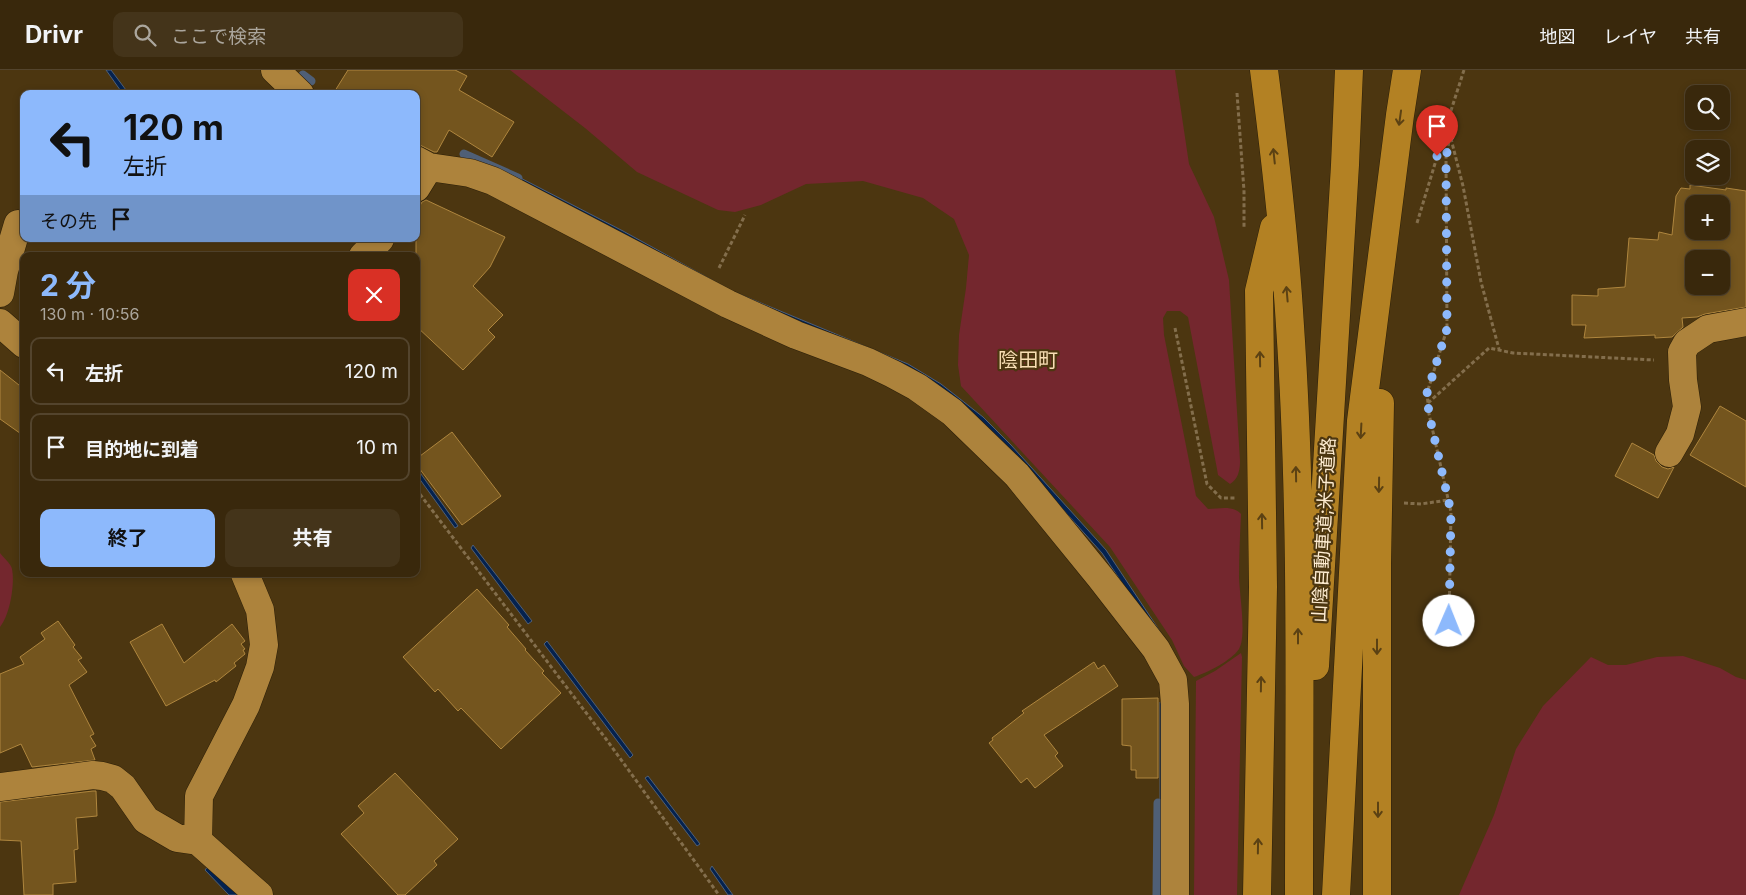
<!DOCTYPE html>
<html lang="ja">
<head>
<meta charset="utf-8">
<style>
  :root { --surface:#39280c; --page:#44341a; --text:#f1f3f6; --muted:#aba69d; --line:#53442d; --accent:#8db9fc }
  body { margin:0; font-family:Inter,"Noto Sans JP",sans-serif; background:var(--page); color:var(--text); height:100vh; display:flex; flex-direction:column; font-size:19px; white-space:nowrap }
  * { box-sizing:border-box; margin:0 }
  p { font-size:16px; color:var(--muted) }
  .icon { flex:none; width:28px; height:28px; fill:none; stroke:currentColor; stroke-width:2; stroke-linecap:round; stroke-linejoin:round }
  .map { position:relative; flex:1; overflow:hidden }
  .panel { position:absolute; left:20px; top:182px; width:400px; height:325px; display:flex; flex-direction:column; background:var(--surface); border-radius:10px; box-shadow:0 2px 8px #0003,0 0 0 1px var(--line) }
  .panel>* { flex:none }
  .banner { position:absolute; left:20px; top:20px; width:400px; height:152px; border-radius:10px; box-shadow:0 2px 8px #0003,0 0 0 1px var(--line); background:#8db9fc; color:#111; overflow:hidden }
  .buttons { position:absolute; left:1685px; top:15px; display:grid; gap:10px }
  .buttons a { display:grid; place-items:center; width:45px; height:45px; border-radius:10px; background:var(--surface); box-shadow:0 2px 8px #0003,0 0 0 1px var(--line); font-size:25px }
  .pin { position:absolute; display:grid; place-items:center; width:42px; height:42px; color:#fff; margin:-51px -21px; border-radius:50% 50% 50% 0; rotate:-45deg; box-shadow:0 0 5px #0007 }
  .pin .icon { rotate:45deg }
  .me { position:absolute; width:55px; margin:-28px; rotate:1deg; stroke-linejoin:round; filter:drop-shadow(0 0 4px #0008) }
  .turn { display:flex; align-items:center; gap:18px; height:105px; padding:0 20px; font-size:22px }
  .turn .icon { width:65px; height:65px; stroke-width:2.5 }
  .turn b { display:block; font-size:35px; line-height:42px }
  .then { display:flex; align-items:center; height:48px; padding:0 20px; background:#0003; gap:10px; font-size:19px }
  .round { display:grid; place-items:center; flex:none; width:52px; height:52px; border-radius:10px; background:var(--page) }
  .headline { display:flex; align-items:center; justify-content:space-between; height:85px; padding:0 20px }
  h1 { font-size:30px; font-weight:700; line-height:38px; color:var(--accent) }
  .cta { display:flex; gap:10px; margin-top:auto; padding:10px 20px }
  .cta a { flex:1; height:58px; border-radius:10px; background:var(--accent); color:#111; font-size:20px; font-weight:700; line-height:58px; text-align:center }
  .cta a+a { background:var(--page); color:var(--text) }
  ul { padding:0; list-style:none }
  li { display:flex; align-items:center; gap:15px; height:68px; margin:0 10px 8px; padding:0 10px; border:2px solid var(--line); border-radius:10px }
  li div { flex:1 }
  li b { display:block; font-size:19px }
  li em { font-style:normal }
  header { display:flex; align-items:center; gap:30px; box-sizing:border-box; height:70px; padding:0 25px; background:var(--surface); border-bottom:1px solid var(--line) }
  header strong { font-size:24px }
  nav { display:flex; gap:28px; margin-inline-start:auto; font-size:18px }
  .search { width:350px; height:45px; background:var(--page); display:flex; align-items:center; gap:12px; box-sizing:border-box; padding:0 18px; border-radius:10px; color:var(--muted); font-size:19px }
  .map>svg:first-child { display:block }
  .green { fill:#74272e }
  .water { fill:#04224f; stroke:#4f5f76 }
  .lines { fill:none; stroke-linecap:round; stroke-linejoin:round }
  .stream { stroke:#4f5f76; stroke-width:9 }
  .building { fill:#74551e; stroke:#af863e; fill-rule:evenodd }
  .minor-casing { stroke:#2c1f08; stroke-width:29 }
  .highway-casing { stroke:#2c1f08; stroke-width:29 }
  .path { stroke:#836e4c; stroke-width:3; stroke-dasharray:4 2.5; stroke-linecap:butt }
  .minor { stroke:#ad833c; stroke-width:28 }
  .highway { stroke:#b38123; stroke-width:28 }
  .oneway { stroke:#5b4113 }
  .route { stroke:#8db9fc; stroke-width:9; stroke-dasharray:0 16.2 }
  .labels { text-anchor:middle; stroke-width:4.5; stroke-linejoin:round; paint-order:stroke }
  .street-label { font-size:18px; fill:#feecd1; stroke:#4c3610 }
  .quarter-label { font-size:20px; fill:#f8deb4; stroke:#4c3610 }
</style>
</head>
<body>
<header>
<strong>Drivr</strong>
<div class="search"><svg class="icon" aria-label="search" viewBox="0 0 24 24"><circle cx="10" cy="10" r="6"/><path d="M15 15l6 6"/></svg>ここで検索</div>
<nav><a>地図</a><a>レイヤ</a><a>共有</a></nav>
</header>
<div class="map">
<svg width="1746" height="825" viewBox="0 0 1746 825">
  <rect width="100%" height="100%" fill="#4c3610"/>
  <!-- green -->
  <path class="green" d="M 510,0 L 1175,0 L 1189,94 L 1214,147 L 1229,210 L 1240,391 C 1240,401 1238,409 1230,414 L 1218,405 L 1217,399 L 1188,247 L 1180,241 L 1167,241 L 1163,248 L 1164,265 L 1196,426 L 1208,439 C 1219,439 1233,435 1241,444 C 1240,465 1239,485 1239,506 C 1239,522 1247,566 1239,579 C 1232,590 1207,603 1194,607 L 1184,596 L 1172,570 L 1110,477 L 961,316 L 958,295 L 959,265 L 966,218 L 969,185 L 954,149 L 923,128 L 863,111 L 806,114 L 761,135 L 735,142 L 718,140 L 637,102 L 585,58 Z
    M 0,483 C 4,488 11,494 12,499 C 15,514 10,545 0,557 Z
    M 1241,583 L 1242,587 L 1237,825 L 1194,825 L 1196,611 L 1215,601 Z
    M 1683,586 L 1720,598 L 1736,607 L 1746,610 L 1746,825 L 1459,825 L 1494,745 L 1516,679 L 1543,636 L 1591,587 L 1608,595 L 1626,595 L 1657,587 Z"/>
  <!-- water -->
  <path class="water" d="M 106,0 L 111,0 L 129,24 L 123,24 Z
    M 509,102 L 623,161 L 732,221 L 908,294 L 941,314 L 983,347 L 1011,375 L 1106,480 L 1167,572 L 1163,574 L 1102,483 L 1016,387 L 762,238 L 508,105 Z
    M 416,397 L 458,456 L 455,458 L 416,404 Z
    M 473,475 L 532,551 L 528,554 L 471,478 Z
    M 547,571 L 633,685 L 630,688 L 544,574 Z
    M 1160,632 L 1163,632 L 1165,825 L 1160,825 Z
    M 648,706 L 700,774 L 697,776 L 645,708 Z
    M 209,795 L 239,825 L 229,825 L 205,800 Z
    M 712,796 L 733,825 L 728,825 L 710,799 Z"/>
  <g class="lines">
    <!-- stream -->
    <path class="stream" d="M 303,5 L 311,11
      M 464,84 L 518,108
      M 1157,825 L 1158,733"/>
  </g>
  <!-- building -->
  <path class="building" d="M 348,0 L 455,0 L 467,6 L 459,20 L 514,52 L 492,87 L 449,60 L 437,82 L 434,82 L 416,73 L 416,24 L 333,24 Z
    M 1690,115 L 1726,120 L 1726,118 L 1746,121 L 1746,237 L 1705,244 L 1697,247 L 1682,248 L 1683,257 L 1672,267 L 1655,268 L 1655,265 L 1584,268 L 1586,255 L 1572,255 L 1572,225 L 1598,226 L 1598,219 L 1625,217 L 1629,168 L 1658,170 L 1659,162 L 1672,165 L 1676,126 L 1681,118 L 1690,119 ZM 1694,134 L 1721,134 L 1721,161 L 1694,161 ZM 1694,189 L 1721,189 L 1721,216 L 1694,216 Z
    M 426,130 L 505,167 L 490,197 L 473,216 L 503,245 L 488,260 L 495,267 L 463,300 L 416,256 L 416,143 L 422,132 Z
    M 0,300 L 24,319 L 24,366 L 0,349 Z
    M 1720,336 L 1746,351 L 1746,417 L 1690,385 Z
    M 452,362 L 501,426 L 462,455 L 416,394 L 416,389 Z
    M 1632,373 L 1654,385 L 1656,391 L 1662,397 L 1668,399 L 1674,397 L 1658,428 L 1615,406 Z
    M 477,519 L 509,555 L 507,557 L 526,579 L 525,580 L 544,601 L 542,603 L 561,623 L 501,679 L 461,638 L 458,641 L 438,619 L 435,622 L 403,587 Z
    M 58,551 L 75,575 L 73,577 L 82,588 L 78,590 L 87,602 L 69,615 L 94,664 L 90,666 L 96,676 L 91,679 L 95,690 L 32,697 L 21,674 L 0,683 L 0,604 L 24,594 L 20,587 L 45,569 L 41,563 Z
    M 162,554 L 184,593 L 232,554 L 245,571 L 241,574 L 245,579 L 243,580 L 245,584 L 234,593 L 236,596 L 216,612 L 215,610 L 166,636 L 130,572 Z
    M 1094,592 L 1098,599 L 1104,595 L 1118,616 L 1044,665 L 1058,683 L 1055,686 L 1063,696 L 1035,718 L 1027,708 L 1021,713 L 989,673 L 993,670 L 992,668 L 1024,643 L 1022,641 Z
    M 1158,628 L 1158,708 L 1136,708 L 1136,700 L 1131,700 L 1131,676 L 1122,675 L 1122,629 Z
    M 395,703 L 458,769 L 434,791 L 437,795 L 405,825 L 398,825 L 341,764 L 364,743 L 358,736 Z
    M 93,721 L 96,721 L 97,746 L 76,748 L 78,779 L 74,780 L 76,812 L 53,814 L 53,825 L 24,825 L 21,771 L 0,770 L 0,732 Z"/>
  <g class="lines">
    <!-- minor casing -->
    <g class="minor-casing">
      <path id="minor" d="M 275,0 L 300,24
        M 416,90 L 429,97 L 470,103 L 493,111 L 728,234 L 796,265 L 868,292 L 893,304 L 917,317 L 952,342 L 1017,405 L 1100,507 L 1156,579 L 1173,610 L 1175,634 L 1175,825
        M 416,118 L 429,97
        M 363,186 L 380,169
        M 0,223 L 4,201 L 18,154
        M 0,253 L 24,274
        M 1669,383 L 1680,364 L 1687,337 L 1683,310 L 1682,282 L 1687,273 L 1708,259 L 1746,252
        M 0,717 L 93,705 L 102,706 L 113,709 L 123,717 L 146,750 L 177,768 L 198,771 L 259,825
        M 198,771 L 199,726 L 246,635 L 260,597 L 264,575 L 260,540 L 245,504"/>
    </g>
    <!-- highway casing -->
    <g class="highway-casing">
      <path id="highway" d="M 1264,0 C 1275,85 1285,171 1290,256 C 1303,445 1299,636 1299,825
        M 1315,596 L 1345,95 L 1349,0
        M 1257,825 L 1263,517 L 1259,221 L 1274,158
        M 1336,825 L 1361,351 L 1400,45 L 1407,0
        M 1377,825 L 1377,494 L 1380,333"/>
    </g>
    <!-- path -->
    <path class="path" d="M 1464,0 L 1447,53 L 1463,116 L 1481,212 L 1499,279
      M 1237,23 L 1244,121 L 1244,157
      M 1417,153 L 1447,54
      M 719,198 L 745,145
      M 1175,258 L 1207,414 L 1221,428 L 1236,428
      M 1428,333 L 1489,278 L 1513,283 L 1654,290
      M 416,419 L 606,669 L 719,825
      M 1404,433 L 1421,434 L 1448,430
      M 1449,551 L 1451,442 L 1429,344 L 1427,323 L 1447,259 L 1446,88 L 1450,65"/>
    <!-- minor -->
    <use href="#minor" class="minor"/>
    <!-- highway -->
    <use href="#highway" class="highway"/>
  </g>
  <!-- one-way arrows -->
  <defs><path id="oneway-shaft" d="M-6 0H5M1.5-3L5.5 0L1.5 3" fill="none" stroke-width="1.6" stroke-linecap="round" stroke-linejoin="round" transform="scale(1.25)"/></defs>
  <g class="oneway">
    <use href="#oneway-shaft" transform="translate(1400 48) rotate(98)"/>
    <use href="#oneway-shaft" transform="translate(1274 86) rotate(-96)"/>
    <use href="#oneway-shaft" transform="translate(1287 224) rotate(-95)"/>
    <use href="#oneway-shaft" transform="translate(1260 289) rotate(-91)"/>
    <use href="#oneway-shaft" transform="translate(1361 361) rotate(93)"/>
    <use href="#oneway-shaft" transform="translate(1296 404) rotate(-91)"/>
    <use href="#oneway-shaft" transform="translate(1379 415) rotate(91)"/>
    <use href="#oneway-shaft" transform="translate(1262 451) rotate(-91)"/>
    <use href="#oneway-shaft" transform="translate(1298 566) rotate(-90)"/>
    <use href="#oneway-shaft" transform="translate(1377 577) rotate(90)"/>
    <use href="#oneway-shaft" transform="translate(1261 614) rotate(-89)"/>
    <use href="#oneway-shaft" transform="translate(1378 740) rotate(90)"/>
    <use href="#oneway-shaft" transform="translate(1258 776) rotate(-89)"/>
  </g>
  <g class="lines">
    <!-- route -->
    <path class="route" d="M 1437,86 L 1448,53 L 1450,65 L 1446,88 L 1447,259 L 1427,323 L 1429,344 L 1451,442 L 1449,551"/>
  </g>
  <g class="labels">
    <!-- street labels -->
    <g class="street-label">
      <text transform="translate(1324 460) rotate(-87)" y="6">山陰自動車道;米子道路</text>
    </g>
    <!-- quarter labels -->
    <g class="quarter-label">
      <text x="1028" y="297">陰田町</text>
    </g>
  </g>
</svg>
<div class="buttons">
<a><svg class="icon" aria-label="search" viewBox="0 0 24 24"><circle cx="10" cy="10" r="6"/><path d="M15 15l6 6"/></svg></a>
<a><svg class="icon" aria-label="layers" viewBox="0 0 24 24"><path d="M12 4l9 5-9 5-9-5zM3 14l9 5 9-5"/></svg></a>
<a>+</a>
<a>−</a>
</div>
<div class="pin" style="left:1437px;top:86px;background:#d93025"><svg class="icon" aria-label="arrive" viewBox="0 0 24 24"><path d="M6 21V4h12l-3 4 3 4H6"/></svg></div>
<svg class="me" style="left:1449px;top:551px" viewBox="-20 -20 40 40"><circle r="19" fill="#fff"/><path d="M0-13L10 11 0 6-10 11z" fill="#8db9fc"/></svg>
<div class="banner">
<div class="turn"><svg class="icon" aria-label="left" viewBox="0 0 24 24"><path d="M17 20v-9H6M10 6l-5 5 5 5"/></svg><div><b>120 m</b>左折</div></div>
<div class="then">その先<svg class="icon" aria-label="arrive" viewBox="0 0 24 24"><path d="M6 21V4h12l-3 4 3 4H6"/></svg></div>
</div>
<section class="panel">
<div class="headline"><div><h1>2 分</h1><p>130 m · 10:56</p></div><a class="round" style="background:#d93025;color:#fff"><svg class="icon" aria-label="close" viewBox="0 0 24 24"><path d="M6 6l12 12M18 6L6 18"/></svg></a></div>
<ul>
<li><svg class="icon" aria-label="left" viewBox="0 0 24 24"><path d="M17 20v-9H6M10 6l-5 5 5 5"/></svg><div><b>左折</b></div><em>120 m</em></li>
<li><svg class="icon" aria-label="arrive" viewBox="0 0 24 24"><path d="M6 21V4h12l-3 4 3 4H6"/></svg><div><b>目的地に到着</b></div><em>10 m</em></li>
</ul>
<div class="cta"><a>終了</a><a>共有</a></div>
</section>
</div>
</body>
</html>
